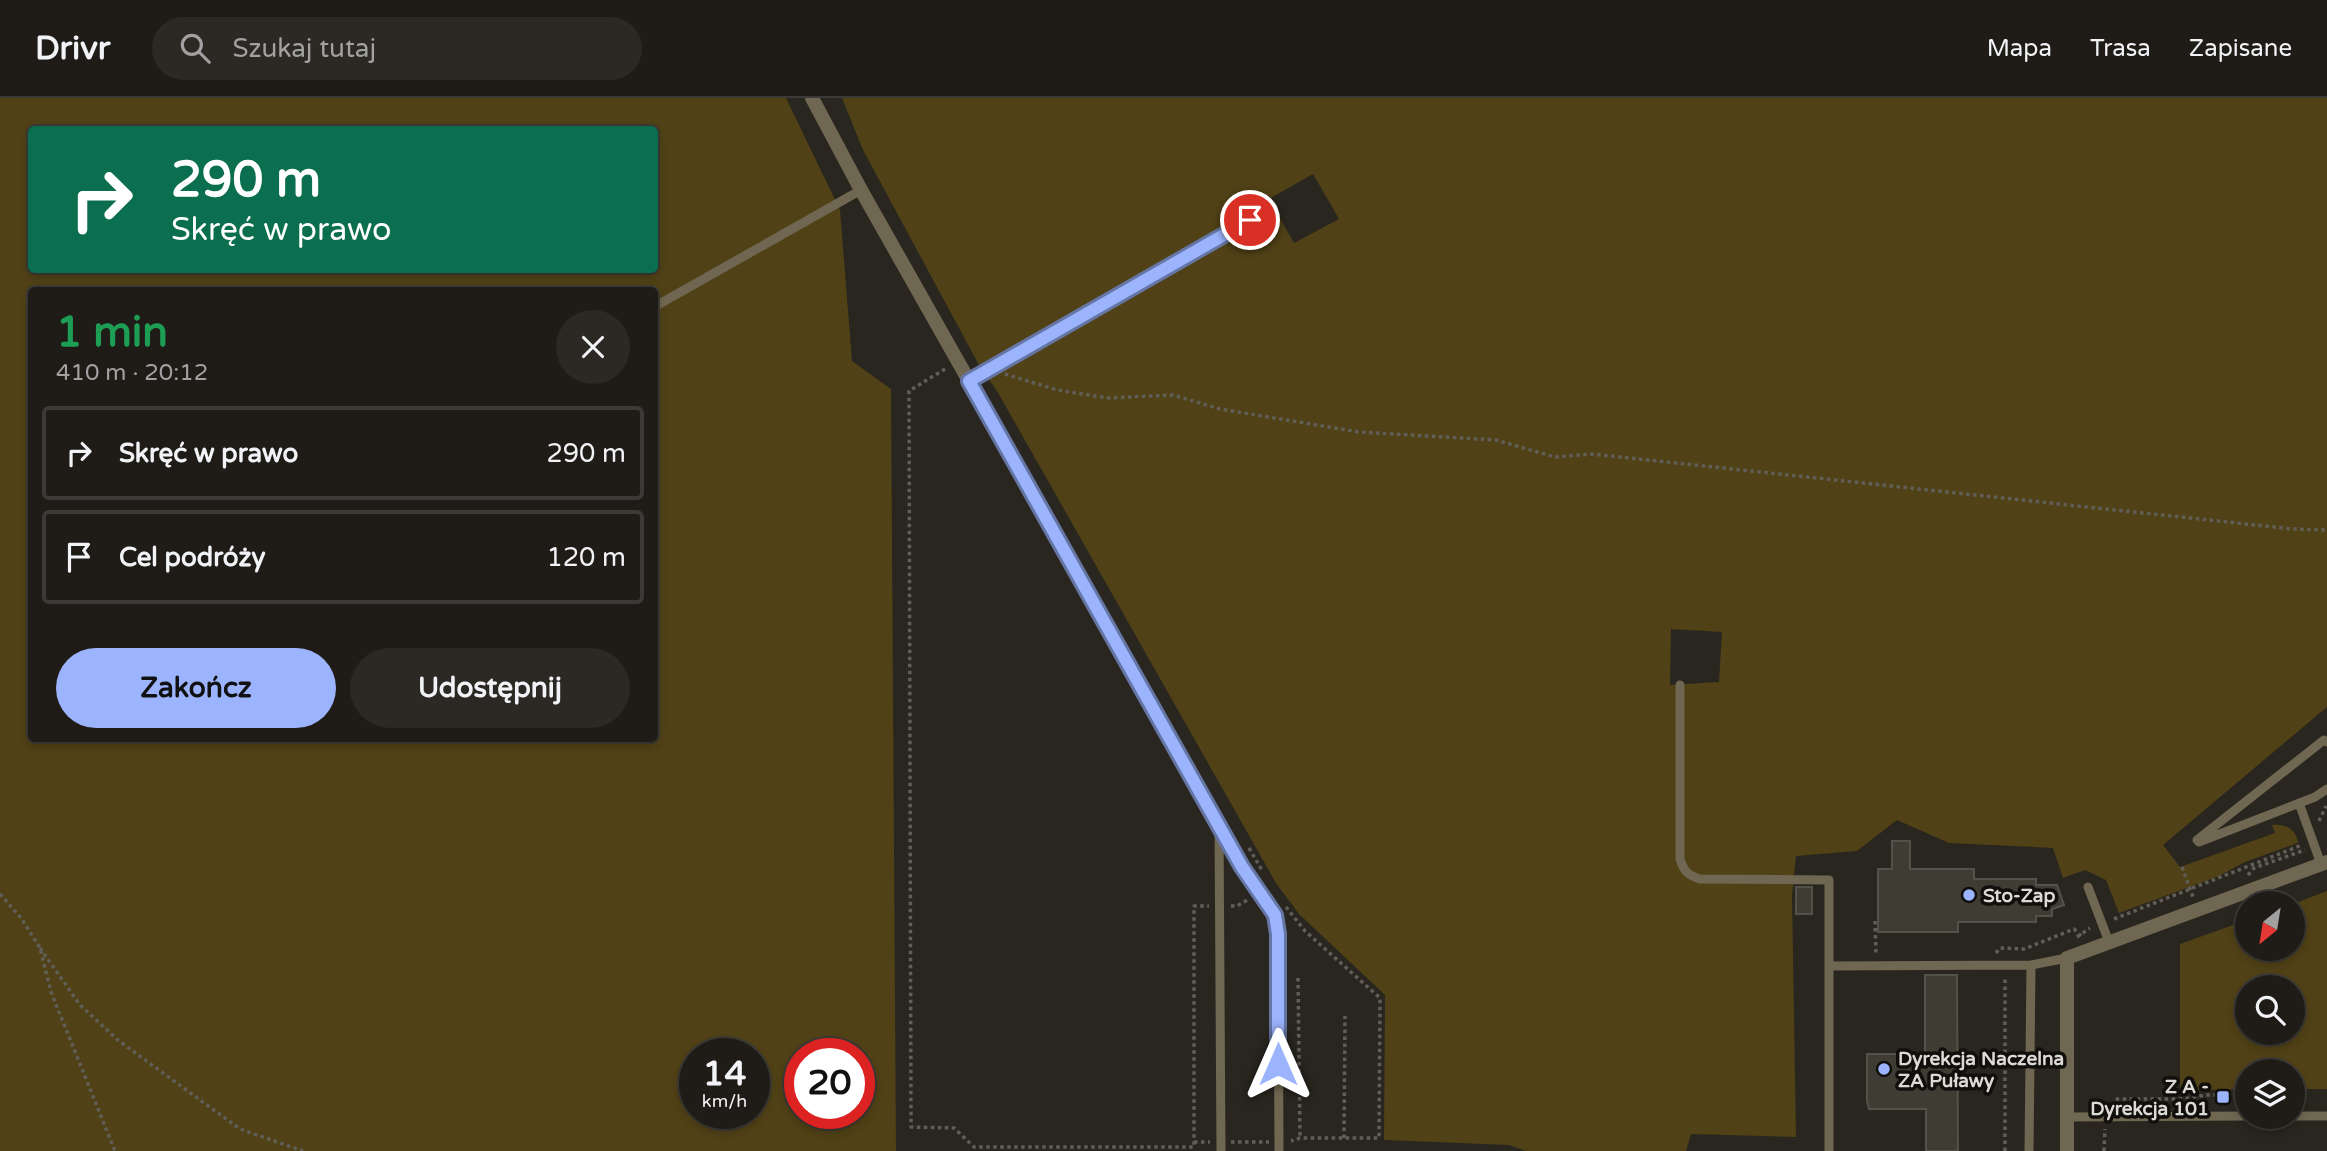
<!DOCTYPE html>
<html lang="pl">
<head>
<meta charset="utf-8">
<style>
  :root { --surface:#1f1c17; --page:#2c2924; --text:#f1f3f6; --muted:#a1a1a1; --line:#3c3a36; --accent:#9cb4fd }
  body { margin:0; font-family:"Varela Round",sans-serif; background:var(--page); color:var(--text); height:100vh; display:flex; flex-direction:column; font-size:26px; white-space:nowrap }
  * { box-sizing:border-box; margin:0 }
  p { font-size:23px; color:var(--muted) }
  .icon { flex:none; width:38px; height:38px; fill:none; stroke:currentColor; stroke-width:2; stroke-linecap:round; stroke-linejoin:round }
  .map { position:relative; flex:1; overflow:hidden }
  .drawer { position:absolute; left:28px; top:189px; width:630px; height:455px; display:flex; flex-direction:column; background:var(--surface); border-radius:7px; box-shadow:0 4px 10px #0003,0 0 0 2px var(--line) }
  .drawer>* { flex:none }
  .banner { position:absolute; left:28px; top:28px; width:630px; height:147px; border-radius:7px; box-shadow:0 4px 10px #0003,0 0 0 2px var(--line); background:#0b6e4f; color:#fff; overflow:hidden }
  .needle { width:46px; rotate:210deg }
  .controls { position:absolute; left:2235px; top:793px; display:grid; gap:14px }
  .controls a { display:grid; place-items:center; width:70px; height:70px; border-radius:50%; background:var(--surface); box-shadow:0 4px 10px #0003,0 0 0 2px var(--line); font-size:35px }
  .speed { position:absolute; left:679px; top:940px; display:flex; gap:14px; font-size:35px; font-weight:700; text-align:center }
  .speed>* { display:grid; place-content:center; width:91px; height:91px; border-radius:50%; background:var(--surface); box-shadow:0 4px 10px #0003,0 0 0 2px var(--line); line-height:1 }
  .speed small { font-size:18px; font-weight:400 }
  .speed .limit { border:10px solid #d22; background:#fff; color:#111 }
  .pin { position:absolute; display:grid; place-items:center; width:60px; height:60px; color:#fff; margin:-30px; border:4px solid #fff; border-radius:50%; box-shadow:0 2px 7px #0007 }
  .me { position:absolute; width:77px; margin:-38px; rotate:0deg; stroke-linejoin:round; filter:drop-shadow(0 0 5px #0008) }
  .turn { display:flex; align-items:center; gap:24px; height:147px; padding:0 28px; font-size:32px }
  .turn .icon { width:91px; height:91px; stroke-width:2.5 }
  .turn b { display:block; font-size:49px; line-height:60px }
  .round { display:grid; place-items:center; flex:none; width:74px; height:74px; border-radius:37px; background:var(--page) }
  .head { display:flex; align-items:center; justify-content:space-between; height:119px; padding:0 28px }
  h1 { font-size:42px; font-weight:800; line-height:52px; color:#1e9e55 }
  .action { display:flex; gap:14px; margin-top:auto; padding:14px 28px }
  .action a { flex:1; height:80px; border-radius:42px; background:var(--accent); color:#111; font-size:28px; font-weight:800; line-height:80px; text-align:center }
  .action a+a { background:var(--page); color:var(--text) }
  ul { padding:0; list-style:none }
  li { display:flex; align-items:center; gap:21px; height:94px; margin:0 14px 10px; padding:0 14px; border:4px solid var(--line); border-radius:7px }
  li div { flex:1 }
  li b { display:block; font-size:26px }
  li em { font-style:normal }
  header { display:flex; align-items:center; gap:42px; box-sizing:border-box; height:98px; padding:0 35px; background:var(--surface); border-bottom:2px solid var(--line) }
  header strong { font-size:33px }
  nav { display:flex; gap:38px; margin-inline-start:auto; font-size:24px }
  .search { width:490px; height:63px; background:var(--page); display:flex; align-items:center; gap:18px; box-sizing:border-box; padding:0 24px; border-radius:38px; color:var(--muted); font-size:26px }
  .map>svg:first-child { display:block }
  .green { fill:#504116; fill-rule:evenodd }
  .building { fill:#3f3c34; stroke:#535149; stroke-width:2 }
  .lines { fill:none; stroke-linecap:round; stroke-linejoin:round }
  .path { stroke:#615e58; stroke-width:3.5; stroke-dasharray:3.5 3.5; stroke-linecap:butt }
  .lane { stroke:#6f6751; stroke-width:9 }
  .street { stroke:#6f6751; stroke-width:14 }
  .route-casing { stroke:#6575a4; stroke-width:18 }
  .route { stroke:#9cb4fd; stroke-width:12 }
  .poi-dot { fill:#9cb4fd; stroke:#100f0c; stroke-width:2.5 }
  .labels { text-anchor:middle; stroke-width:7; stroke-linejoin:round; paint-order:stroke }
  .poi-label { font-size:19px; font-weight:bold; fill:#dcdad5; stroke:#100f0c; text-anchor:start }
</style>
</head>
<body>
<header>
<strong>Drivr</strong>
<div class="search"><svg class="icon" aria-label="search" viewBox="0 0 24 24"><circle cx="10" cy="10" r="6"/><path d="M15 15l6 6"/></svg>Szukaj tutaj</div>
<nav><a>Mapa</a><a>Trasa</a><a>Zapisane</a></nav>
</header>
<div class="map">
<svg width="2327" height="1053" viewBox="0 0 2327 1053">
  <rect width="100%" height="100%" fill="#29261f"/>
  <!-- green -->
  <path class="green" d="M 0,0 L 786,0 L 840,112 L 852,263 L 891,291 L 896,1053 L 0,1053 ZM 32,32 L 654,32 L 654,172 L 32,172 ZM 32,192 L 654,192 L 654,640 L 32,640 ZM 695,956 L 754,956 L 754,1015 L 695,1015 ZM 800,956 L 859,956 L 859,1015 L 800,1015 Z
    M 842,0 L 2327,0 L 2327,609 L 2163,747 L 2180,769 L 2275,735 L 2272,727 C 2285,725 2296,731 2298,745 L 2245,764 L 2219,778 L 2119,815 L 2106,782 L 2085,772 L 2063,780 L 2053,750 L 1949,745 L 1897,722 L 1857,753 L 1796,758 L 1792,798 L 1796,1039 L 1691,1036 L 1686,1053 L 1526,1053 L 1509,1047 L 1384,1042 L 1385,897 L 1299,816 L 1276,785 L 997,293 L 979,267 L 863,52 ZM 1313,76 L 1339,121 L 1294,145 L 1269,101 ZM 1671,531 L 1722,534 L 1719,584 L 1670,587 Z
    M 2327,793 L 2327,991 L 2293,991 L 2292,973 L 2247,973 L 2247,991 L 2201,992 L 2180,996 L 2180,846 L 2247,822 L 2247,850 L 2292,850 L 2293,806 ZM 2247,889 L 2292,889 L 2292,934 L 2247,934 Z"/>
  <!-- building -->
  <path class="building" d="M 1892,743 L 1910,743 L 1910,771 L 1974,771 L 1974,781 L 2036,781 L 2036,787 L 2057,787 L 2064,807 L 2052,811 L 2052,818 L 2036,818 L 2036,824 L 1958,824 L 1958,834 L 1878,834 L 1878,771 L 1892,771 Z
    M 1796,789 L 1812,789 L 1812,816 L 1796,816 Z
    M 1925,877 L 1957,877 L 1958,1053 L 1926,1053 L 1926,1011 L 1869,1011 L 1867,1003 L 1867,956 L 1925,956 Z"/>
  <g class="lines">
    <!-- path -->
    <path class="path" d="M 945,271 L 909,293 L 911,1029 L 954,1030 L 974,1049 L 1194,1049 L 1194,808 L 1209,808
      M 1005,276 L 1057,292 L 1108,300 L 1173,297 L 1220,311 L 1359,334 L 1496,342 L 1555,359 L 1592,356 L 2293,431 L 2327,432
      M 2319,723 L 2326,708
      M 1249,750 L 1263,774
      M 2182,769 L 2193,799
      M 2248,777 L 2254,770 L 2305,752
      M 0,796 L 21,820 L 40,850 L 51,894 L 115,1053
      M 1231,808 L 1237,808 L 1249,801
      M 1286,809 L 1305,833 L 1380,900 L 1379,1040 L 1300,1040 L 1291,1043
      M 2114,821 L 2302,747
      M 1875,823 L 1876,856
      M 2077,839 L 2090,830
      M 40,850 L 80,907 L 119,943 L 240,1031 L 303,1053
      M 1996,855 L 2000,850 L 2024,851 L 2074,831 L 2081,838
      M 1298,880 L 1300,1040
      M 2113,1007 L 2115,1001 L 2183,1001 L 2206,997 L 2247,997
      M 1344,1040 L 1345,918
      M 1194,1044 L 1210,1044
      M 1231,1044 L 1269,1044
      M 2005,1053 L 2005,878
      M 2104,1053 L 2105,1031"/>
    <!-- lane -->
    <path class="lane" d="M 654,209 L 861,92
      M 969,283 L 1273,109
      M 1680,587 L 1680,761 C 1684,774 1688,777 1700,781 L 1829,782 L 1829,1053
      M 2327,644 L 2324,642 L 2197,742 L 2199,744 L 2315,699 L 2327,691
      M 2299,705 L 2321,766
      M 1219,725 L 1242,769 L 1274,817 L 1278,836 L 1279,1053
      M 1219,726 L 1221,1053
      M 2088,789 L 2109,844
      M 1829,868 L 2031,867 L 2067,860
      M 2292,1018 L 2327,1018
      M 2067,1019 L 2247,1018
      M 2029,1053 L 2031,867"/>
    <!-- street -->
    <path class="street" d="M 812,0 L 861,92 L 1219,725
      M 2067,1053 L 2067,860 L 2327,764"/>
  </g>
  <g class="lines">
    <!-- route casing -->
    <g class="route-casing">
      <path id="route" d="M 1250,122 L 969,283 L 1242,769 L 1275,817 L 1278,836 L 1278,966"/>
    </g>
    <!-- route -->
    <use href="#route" class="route"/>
  </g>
  <!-- markers -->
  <g class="poi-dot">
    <circle cx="1969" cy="797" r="7"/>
    <circle cx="1884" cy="971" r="7"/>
    <rect x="2216" y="992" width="14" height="14" rx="3.5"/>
  </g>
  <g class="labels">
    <!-- poi labels -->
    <g class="poi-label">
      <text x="1983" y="804">Sto-Zap</text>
      <text x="1898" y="967">Dyrekcja Naczelna<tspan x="1898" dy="22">ZA Puławy</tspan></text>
      <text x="2209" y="995" text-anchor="end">Z A -<tspan x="2209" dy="22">Dyrekcja 101</tspan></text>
    </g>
  </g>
</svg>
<div class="controls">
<a><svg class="needle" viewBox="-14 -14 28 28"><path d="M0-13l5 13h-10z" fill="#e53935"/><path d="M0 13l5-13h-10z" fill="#a1a1a1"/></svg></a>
<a><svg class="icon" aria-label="search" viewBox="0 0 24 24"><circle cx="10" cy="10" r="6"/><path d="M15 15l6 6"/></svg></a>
<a><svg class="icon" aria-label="layers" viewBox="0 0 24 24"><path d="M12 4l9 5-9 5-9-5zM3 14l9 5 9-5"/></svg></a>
</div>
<div class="speed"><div>14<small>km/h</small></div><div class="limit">20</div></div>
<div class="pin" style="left:1250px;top:122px;background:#d93025"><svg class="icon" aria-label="arrive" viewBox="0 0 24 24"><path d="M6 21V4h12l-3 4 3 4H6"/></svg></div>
<svg class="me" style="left:1278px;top:966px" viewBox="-20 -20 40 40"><path d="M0-17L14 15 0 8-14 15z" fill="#9cb4fd" stroke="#fff" stroke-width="4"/></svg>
<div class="banner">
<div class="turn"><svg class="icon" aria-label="right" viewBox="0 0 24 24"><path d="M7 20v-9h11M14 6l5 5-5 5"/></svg><div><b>290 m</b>Skręć w prawo</div></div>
</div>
<section class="drawer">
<div class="head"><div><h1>1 min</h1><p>410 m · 20:12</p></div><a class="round"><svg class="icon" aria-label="close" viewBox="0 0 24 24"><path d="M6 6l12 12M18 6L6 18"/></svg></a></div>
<ul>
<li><svg class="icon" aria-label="right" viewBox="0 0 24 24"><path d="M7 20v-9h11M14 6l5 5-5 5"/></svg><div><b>Skręć w prawo</b></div><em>290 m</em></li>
<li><svg class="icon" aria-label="arrive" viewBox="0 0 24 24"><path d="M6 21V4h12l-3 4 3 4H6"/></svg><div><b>Cel podróży</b></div><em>120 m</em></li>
</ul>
<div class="action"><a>Zakończ</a><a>Udostępnij</a></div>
</section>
</div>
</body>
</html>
